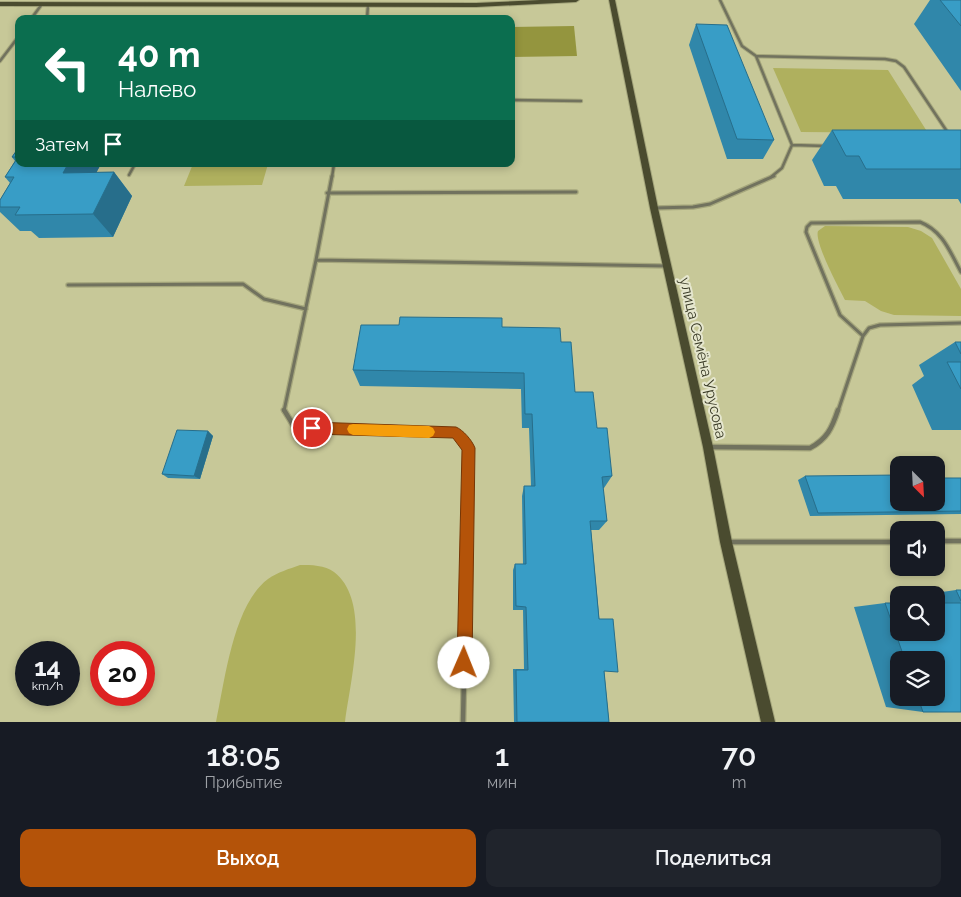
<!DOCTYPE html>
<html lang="ru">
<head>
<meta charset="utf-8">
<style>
  :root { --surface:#171b24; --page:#20242c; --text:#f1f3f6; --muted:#9ea1a6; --accent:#b45309 }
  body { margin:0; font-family:Raleway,sans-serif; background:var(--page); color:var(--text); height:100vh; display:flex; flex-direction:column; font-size:19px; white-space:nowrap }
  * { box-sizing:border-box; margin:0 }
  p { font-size:16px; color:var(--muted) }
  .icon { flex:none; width:28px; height:28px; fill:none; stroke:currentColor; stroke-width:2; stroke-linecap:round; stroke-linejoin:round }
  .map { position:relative; height:722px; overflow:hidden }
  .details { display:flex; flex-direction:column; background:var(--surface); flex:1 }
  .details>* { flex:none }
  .guide { position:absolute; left:15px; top:15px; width:500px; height:152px; border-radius:10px; box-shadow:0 2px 8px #0003; background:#0b6e4f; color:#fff; overflow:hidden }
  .needle { width:32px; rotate:156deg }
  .tools { position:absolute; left:890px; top:456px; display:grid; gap:10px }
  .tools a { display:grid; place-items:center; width:55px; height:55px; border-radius:10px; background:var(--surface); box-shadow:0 2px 8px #0003; font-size:25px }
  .speed { position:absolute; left:15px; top:641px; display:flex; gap:10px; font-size:25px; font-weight:700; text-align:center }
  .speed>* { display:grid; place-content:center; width:65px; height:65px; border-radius:50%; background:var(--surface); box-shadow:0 2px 8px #0003; line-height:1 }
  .speed small { font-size:12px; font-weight:400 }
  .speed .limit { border:8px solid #d22; background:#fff; color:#111 }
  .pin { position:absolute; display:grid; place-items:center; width:42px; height:42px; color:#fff; margin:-21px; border:2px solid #fff; border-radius:50%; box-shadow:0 1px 5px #0007 }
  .me { position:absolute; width:55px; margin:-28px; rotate:1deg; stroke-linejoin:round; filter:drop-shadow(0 0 4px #0008) }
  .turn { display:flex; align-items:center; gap:18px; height:105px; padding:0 20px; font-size:22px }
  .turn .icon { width:65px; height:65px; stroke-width:2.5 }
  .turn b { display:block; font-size:35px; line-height:42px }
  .then { display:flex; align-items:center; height:48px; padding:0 20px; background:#0003; gap:10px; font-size:19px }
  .eta { display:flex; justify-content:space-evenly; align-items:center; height:85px; text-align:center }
  .eta b { font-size:30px; font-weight:600; line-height:35px }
  .button { display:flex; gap:10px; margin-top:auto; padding:10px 20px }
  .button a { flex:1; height:58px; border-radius:10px; background:var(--accent); color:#fff; font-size:20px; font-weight:600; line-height:58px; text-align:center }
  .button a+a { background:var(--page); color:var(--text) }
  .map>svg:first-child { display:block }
  .green { fill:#afb05e }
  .forest { fill:#94953e }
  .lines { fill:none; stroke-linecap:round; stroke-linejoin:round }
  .lane-far2-casing { stroke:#a5a67c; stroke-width:4.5 }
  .lane-far1-casing { stroke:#a5a67c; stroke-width:5.5 }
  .lane-casing { stroke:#a5a67c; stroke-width:7 }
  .secondary-casing { stroke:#a5a67c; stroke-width:2 }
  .lane-far2 { stroke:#71725e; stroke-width:2.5 }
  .lane-far1 { stroke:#71725e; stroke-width:3 }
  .lane { stroke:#71725e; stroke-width:4.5 }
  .secondary { fill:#4a4b2f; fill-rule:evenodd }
  .wall { fill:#3087aa; fill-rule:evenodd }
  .shaded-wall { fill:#276e8b }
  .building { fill:#389dc6; stroke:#276e8b }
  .route { fill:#b45309; stroke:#753606 }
  .slow { fill:#f59e0b }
  .labels { text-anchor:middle; stroke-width:4; stroke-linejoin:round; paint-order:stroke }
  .street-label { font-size:15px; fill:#383925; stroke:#e6e7cf }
</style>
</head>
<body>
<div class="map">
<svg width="961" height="722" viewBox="0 0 961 722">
  <rect width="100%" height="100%" fill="#c7c898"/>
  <!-- green -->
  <path class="green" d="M 773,68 L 888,70 L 928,133 L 801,132 Z
    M 193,164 L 268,164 L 262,185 L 184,186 Z
    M 825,226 L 908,227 L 921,231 L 932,238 L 961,289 L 961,316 L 894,315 L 881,311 L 865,301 L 845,300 C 839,288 814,242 818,231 Z
    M 300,565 C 311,565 325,565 334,572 C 372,601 350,681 345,722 L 216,722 C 225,681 233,605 268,579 C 278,572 289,569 300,565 Z"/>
  <!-- forest -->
  <path class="forest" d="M 574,26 L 577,56 L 511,57 L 511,27 Z"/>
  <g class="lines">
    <!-- lane-far2 casing -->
    <g class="lane-far2-casing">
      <path id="lane-far2" d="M 720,0 L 742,46 L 756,56 L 885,59 L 896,61 L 904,67 L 948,133
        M 31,19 L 42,4
        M 367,19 L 368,5
        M 756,56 L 792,145 L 826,146
        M 0,61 L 19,36
        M 511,100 L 581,101
        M 129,175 L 135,164
        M 332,177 L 334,164
        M 771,177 L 782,168 L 792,145"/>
    </g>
    <!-- lane-far1 casing -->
    <g class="lane-far1-casing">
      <path id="lane-far1" d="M 327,193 L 576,192
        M 654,208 L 693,207 L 710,204 L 774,176
        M 316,260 L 332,176
        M 68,285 L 243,284 L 264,299 L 306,309
        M 863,336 L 840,315 L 806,232 L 807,227 L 811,223 L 920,222 C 943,231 950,252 961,272
        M 284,411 L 316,260 L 667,266
        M 838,411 L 863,336 L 869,328 L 880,325 L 961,323"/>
    </g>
    <!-- lane casing -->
    <g class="lane-casing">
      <path id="lane" d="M 284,410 L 295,428 L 455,433 L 469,448 L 463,722
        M 708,447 L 810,448 C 827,439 832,428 838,410
        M 936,541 L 961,541
        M 729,542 L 899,542"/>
    </g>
    <!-- secondary casing -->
    <g class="secondary-casing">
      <path id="secondary" d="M 540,0 L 579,0 L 576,2 L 476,7 L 0,6 L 0,2 L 476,3 Z
        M 609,0 L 615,0 L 658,208 L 713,447 L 732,542 L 775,722 L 761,722 L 720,542 L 703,447 L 650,208 Z"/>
    </g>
    <!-- lane-far2 -->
    <use href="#lane-far2" class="lane-far2"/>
    <!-- lane-far1 -->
    <use href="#lane-far1" class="lane-far1"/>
    <!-- lane -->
    <use href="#lane" class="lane"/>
    <!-- secondary -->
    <use href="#secondary" class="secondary"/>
  </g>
  <!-- wall -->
  <path class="wall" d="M 930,0 L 961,0 L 961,91 L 914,24 Z
    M 696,24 L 774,140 L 763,159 L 727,159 L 689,45 Z
    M 832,130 L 961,130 L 961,204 L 958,199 L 843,199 L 836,186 L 824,186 L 812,160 Z
    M 19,147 L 19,164 L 101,164 L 96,173 L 114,172 L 132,196 L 113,237 L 39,238 L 31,231 L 20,231 L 0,212 L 0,200 L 10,183 L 5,177 L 15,161 L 12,157 Z
    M 502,327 L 561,342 L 575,392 L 597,428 L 612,476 L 604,488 L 603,488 L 607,521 L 599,530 L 591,530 L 609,722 L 514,722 L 513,669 L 524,669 L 523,610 L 513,610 L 513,570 L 515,564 L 523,564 L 522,496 L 524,486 L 531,486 L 529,428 L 522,428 L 521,389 L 360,386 L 353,370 Z
    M 955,342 L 961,342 L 961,430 L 932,430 L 912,385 L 924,376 L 919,365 Z
    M 208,431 L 213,436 L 200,479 L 168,478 L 162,474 Z
    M 805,476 L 899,502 L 961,478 L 961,514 L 810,516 L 798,480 Z
    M 956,590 L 961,590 L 961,712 L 923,712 L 886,707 L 854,607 L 885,603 L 936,632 L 936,595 L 921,595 ZM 899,660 L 936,660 L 936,698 L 899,698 Z"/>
  <!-- shaded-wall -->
  <path class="shaded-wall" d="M 68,164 L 101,164 L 83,197 L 63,173 Z
    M 114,172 L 132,196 L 113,237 L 93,214 Z
    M 208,431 L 213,436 L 200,479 L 194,476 Z"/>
  <!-- building -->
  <path class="building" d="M 940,0 L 961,0 L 961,26 Z
    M 696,24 L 727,25 L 774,140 L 737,139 Z
    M 832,130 L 961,130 L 961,169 L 866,169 L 859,156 L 846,156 Z
    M 19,147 L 19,164 L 68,164 L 63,173 L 114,172 L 93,214 L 15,215 L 20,207 L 0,207 L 0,200 L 14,177 L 5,177 L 18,157 L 12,157 Z
    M 400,317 L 502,318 L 502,327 L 560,328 L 561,342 L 571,342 L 575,392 L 593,392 L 597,428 L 607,428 L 612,476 L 602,477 L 607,521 L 590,521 L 599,619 L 613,619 L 618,672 L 604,671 L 609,722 L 517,722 L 516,670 L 528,670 L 526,607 L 516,606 L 515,564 L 526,564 L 524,486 L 535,486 L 532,414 L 525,414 L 524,373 L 353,370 L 361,325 L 399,325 Z
    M 955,342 L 961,342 L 961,354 Z
    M 947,362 L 961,362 L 961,389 Z
    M 177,430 L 208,431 L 194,476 L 162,474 Z
    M 899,475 L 899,502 L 936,502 L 936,478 L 961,478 L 961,511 L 818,513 L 805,476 Z
    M 956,590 L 961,590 L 961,601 Z
    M 885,603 L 899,603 L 899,632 L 936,632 L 936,603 L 961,603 L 961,712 L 923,712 L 918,698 L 936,698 L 936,660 L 905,660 Z"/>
  <!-- route -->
  <path class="route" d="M 312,422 L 456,427 C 463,430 472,440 475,448 L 472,663 L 470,669 L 464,671 L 459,669 L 457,663 L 462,450 L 453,438 L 312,434 L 308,432 L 306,428 L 308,424 Z"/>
  <!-- slow -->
  <path class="slow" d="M 353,424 L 429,426 L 433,428 L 435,432 L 433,436 L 429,438 L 353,435 L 349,433 L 347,429 L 349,425 Z"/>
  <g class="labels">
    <!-- street labels -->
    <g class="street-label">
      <text transform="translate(703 358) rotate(77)" y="5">улица Семёна Урусова</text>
    </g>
  </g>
</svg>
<div class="tools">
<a><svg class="needle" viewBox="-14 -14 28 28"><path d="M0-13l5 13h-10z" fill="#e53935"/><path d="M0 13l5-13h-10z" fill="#9ea1a6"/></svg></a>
<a><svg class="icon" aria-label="sound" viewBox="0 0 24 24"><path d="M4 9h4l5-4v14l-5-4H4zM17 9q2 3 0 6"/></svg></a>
<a><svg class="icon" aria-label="search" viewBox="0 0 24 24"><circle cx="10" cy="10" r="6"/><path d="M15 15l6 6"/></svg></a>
<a><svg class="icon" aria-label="layers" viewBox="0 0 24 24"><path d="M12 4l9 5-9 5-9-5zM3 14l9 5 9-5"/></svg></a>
</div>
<div class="speed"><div>14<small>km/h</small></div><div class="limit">20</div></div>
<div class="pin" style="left:312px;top:428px;background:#d93025"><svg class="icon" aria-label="arrive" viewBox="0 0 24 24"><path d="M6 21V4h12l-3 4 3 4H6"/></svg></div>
<svg class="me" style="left:464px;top:663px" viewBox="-20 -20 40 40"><circle r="19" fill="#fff"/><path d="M0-13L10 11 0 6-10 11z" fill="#b45309"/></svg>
<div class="guide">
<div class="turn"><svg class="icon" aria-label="left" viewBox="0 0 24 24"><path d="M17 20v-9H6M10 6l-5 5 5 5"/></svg><div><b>40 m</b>Налево</div></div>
<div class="then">Затем<svg class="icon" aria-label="arrive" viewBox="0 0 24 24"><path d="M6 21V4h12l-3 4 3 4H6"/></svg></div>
</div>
</div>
<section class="details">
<div class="eta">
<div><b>18:05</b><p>Прибытие</p></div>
<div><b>1</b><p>мин</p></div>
<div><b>70</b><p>m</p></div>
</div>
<div class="button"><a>Выход</a><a>Поделиться</a></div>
</section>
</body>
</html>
